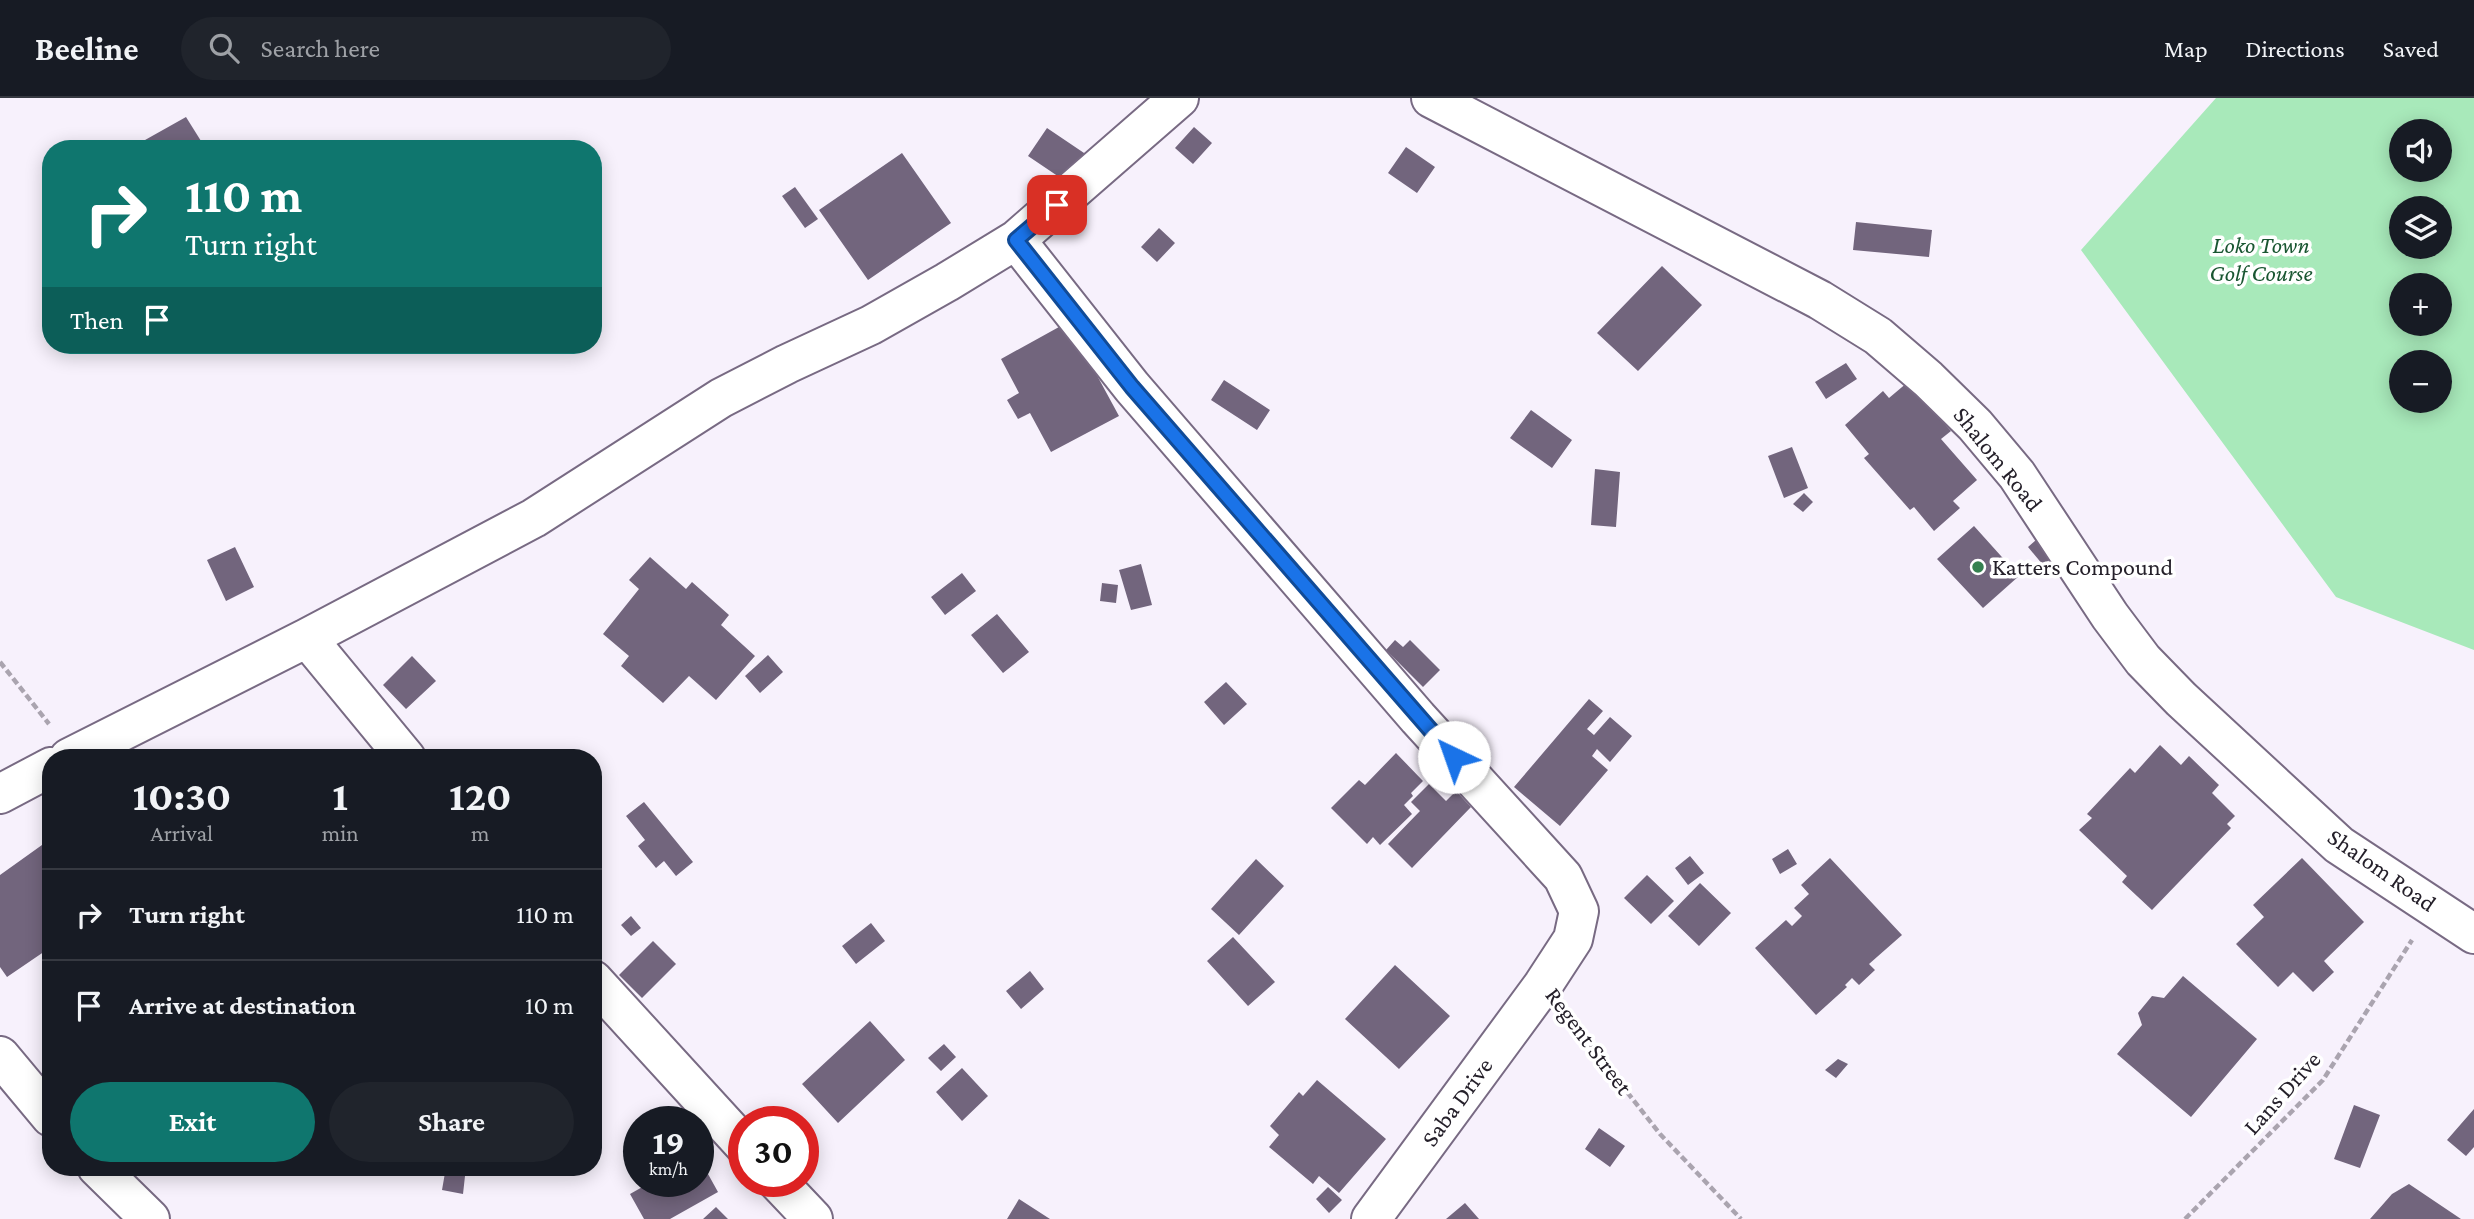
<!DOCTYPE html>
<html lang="en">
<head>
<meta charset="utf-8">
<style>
  :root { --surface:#171b24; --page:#20242c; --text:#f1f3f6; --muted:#9ea1a6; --line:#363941; --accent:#0f766e }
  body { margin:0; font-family:"Crimson Pro",serif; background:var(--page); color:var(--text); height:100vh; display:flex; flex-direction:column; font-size:26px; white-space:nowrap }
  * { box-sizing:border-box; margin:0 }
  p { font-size:23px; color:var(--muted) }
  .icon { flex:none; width:38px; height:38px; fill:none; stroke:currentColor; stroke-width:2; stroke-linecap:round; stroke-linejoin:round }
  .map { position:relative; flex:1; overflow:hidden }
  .side { position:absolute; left:42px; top:651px; width:560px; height:427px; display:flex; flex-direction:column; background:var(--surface); border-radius:28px; box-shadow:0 4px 18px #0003 }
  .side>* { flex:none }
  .guide { position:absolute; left:42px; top:42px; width:560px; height:214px; border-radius:28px; box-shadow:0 4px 18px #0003; background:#0f766e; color:#fff; overflow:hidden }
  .controls { position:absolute; left:2389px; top:21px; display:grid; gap:14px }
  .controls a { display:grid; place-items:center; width:63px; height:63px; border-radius:50%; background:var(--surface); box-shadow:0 4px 18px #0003; font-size:35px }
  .speed { position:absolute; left:623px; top:1008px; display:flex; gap:14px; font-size:35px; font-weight:700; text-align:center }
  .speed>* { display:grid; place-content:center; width:91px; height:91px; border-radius:50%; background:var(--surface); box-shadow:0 4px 18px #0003; line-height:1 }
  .speed small { font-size:18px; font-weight:400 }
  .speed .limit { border:10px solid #d22; background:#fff; color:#111 }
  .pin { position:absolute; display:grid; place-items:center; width:60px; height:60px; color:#fff; margin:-30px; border-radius:14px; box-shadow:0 4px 10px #0006 }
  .me { position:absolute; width:77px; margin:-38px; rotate:318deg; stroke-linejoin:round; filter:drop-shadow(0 0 5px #0008) }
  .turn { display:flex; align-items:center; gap:24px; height:147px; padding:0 28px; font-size:32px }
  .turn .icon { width:91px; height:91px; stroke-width:2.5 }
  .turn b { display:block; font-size:49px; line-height:60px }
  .then { display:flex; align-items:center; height:66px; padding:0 28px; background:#0003; gap:14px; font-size:26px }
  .eta { display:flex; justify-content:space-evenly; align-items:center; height:119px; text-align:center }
  .eta b { font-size:42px; font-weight:700; line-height:49px }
  .primary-button { display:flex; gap:14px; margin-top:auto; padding:14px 28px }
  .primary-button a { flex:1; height:80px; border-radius:42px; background:var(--accent); color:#fff; font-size:28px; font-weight:700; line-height:80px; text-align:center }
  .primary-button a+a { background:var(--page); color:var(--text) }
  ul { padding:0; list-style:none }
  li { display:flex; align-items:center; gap:21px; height:91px; padding:0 28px; border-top:2px solid var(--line) }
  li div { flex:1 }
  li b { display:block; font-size:26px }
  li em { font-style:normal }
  header { display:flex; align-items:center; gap:42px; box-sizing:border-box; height:98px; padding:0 35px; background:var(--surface); border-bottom:2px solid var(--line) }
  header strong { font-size:33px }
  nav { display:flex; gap:38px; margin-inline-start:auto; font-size:24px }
  .search { width:490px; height:63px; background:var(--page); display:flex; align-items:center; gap:18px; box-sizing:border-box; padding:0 24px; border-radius:38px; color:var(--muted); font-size:26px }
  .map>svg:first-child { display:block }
  .green { fill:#a8e9ba; fill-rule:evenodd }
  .building { fill:#72657d }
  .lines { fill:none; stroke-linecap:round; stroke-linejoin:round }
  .minor-casing { stroke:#786a83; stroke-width:42 }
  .path { stroke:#aaa4af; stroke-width:4.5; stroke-dasharray:7 3.5; stroke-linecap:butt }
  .minor { stroke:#fff; stroke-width:38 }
  .route-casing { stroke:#114b97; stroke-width:18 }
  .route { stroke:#1a73e8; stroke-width:12 }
  .poi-dot { fill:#358150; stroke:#fff; stroke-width:2.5 }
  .labels { text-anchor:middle; stroke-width:7; stroke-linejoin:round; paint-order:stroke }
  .park-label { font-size:24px; font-style:italic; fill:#195631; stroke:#fff }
  .street-label { font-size:24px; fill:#25202a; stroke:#fff }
  .poi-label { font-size:24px; fill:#25202a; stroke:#fff; text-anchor:start }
</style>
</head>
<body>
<header>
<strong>Beeline</strong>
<div class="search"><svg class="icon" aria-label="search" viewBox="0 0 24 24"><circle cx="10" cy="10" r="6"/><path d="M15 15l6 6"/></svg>Search here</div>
<nav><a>Map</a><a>Directions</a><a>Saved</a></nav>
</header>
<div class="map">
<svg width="2474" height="1121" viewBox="0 0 2474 1121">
  <rect width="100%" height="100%" fill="#f7f1fc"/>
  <!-- green -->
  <path class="green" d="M 2216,0 L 2474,0 L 2474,552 L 2336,499 L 2081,152 ZM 2401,33 L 2440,33 L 2440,72 L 2401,72 ZM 2401,110 L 2440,110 L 2440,149 L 2401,149 ZM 2401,187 L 2440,187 L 2440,226 L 2401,226 ZM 2401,264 L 2440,264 L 2440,303 L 2401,303 Z"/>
  <!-- building -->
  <path class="building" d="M 186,19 L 206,51 L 129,51 Z
    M 1194,29 L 1212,45 L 1193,66 L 1175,50 Z
    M 1047,30 L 1087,57 L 1068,85 L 1028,58 Z
    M 1406,49 L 1435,69 L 1417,95 L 1388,75 Z
    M 902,55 L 951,125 L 868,182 L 819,112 Z
    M 795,89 L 818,121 L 805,130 L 782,98 Z
    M 1856,124 L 1932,132 L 1929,159 L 1853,152 Z
    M 1159,130 L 1175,145 L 1157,164 L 1141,149 Z
    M 1662,168 L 1702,207 L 1638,273 L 1597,235 Z
    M 1068,224 L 1119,318 L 1051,354 L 1030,315 L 1018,321 L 1007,302 L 1019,295 L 1001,261 Z
    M 1846,265 L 1857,281 L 1826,301 L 1815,284 Z
    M 1224,282 L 1270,312 L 1257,332 L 1211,302 Z
    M 1908,284 L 1951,333 L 1941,341 L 1977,382 L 1953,403 L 1960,410 L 1934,433 L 1914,409 L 1910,412 L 1864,360 L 1869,356 L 1845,327 L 1883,293 L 1889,300 Z
    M 1531,312 L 1572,342 L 1552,370 L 1510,340 Z
    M 1792,349 L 1808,390 L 1784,400 L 1768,358 Z
    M 1595,371 L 1620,374 L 1616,429 L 1591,427 Z
    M 1804,395 L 1813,404 L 1803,414 L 1793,406 Z
    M 1974,428 L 2019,478 L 1983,510 L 1937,461 Z
    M 2043,436 L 2059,454 L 2043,467 L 2028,449 Z
    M 235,449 L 254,489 L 226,503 L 207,462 Z
    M 650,459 L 686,491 L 692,484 L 729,517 L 721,527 L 755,558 L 716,602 L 689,578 L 663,605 L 621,568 L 629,558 L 603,536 L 639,491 L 629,482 Z
    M 1141,466 L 1152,507 L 1131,512 L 1119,472 Z
    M 962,475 L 976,493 L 945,517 L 931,499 Z
    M 1102,485 L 1118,487 L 1116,505 L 1100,503 Z
    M 997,516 L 1029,554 L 1003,575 L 971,537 Z
    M 1395,542 L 1403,549 L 1410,542 L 1440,572 L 1423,589 L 1386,552 Z
    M 768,557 L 783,574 L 760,595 L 745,578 Z
    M 412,558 L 436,583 L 406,611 L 383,587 Z
    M 1226,584 L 1247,606 L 1224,627 L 1204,604 Z
    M 1589,601 L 1603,613 L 1587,631 L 1594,637 L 1610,619 L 1632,638 L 1610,664 L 1597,651 L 1592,658 L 1608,672 L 1560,728 L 1514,689 Z
    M 2160,647 L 2181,667 L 2189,658 L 2219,687 L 2212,695 L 2235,718 L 2227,726 L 2231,730 L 2152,812 L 2122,784 L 2127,778 L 2079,732 L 2092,720 L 2087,716 L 2130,670 L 2135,675 Z
    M 1396,655 L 1423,683 L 1411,695 L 1413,698 L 1404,707 L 1412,716 L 1380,747 L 1373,739 L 1367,746 L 1331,710 L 1359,682 L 1365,687 Z
    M 1429,686 L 1446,703 L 1456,693 L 1471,709 L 1412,770 L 1388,746 L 1420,713 L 1411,704 Z
    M 644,704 L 693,764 L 676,778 L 664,763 L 656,770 L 638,748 L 645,742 L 626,718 Z
    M 42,747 L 51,759 L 51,849 L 7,879 L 0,869 L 0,777 Z
    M 1788,751 L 1797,766 L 1780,776 L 1772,761 Z
    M 1690,758 L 1704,775 L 1688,787 L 1675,770 Z
    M 1830,760 L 1902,837 L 1869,866 L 1875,872 L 1859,887 L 1852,880 L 1845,887 L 1847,889 L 1816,917 L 1755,850 L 1786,822 L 1792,828 L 1802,818 L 1794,810 L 1809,796 L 1801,787 Z
    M 2302,760 L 2364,824 L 2324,863 L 2334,874 L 2313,894 L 2293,874 L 2278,889 L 2236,846 L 2264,819 L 2253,807 Z
    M 1256,761 L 1284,788 L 1239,837 L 1211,811 Z
    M 1647,777 L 1674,803 L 1651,826 L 1624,800 Z
    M 1700,785 L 1731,815 L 1699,848 L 1668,818 Z
    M 631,818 L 641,830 L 631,838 L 621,827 Z
    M 871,825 L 885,843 L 856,866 L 842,848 Z
    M 1233,839 L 1275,884 L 1248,908 L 1207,863 Z
    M 653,843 L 676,866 L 642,900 L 619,877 Z
    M 1395,867 L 1450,918 L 1399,971 L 1345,921 Z
    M 1030,873 L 1044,891 L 1021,911 L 1006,893 Z
    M 2183,878 L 2257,941 L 2191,1019 L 2117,956 L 2142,927 L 2138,915 L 2152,898 L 2164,900 Z
    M 870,923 L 905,962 L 838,1025 L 802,986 Z
    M 944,946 L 956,959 L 941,973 L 928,960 Z
    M 1838,961 L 1848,966 L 1836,980 L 1825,972 Z
    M 962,970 L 988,998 L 962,1023 L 936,994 Z
    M 1317,982 L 1386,1041 L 1339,1095 L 1319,1078 L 1313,1086 L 1269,1049 L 1279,1037 L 1270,1028 L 1299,994 L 1303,998 Z
    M 2354,1007 L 2380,1017 L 2360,1070 L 2334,1061 Z
    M 2474,1011 L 2474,1049 L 2466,1058 L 2447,1042 Z
    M 1599,1030 L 1625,1048 L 1610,1069 L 1585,1051 Z
    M 698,1058 L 718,1094 L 670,1121 L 644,1121 L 630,1096 L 653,1083 L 698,1083 Z
    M 446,1069 L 466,1069 L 463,1096 L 442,1092 Z
    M 2409,1086 L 2461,1121 L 2370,1121 L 2392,1096 Z
    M 1328,1089 L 1342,1102 L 1329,1115 L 1316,1101 Z
    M 1019,1101 L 1050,1121 L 1007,1121 Z
    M 1465,1105 L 1479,1121 L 1446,1121 Z
    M 716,1109 L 728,1121 L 703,1121 Z"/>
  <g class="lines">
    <!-- minor casing -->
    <g class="minor-casing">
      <path id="minor" d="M 1431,0 L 1820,202 L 1878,238 L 1928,281 L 1975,327 L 2017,377 L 2110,518 L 2143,562 L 2181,601 L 2339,747 L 2474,836
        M 1016,142 L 1132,289 L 1418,620 L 1563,779 L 1579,813 L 1573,841 L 1543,887 L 1371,1121
        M 307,540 L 406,660
        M 69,660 L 307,540 L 534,420 L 721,300 L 787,266 L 871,227 L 947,184 L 1016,142 L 1179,0
        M 0,696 L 51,669
        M 593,882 L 744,1047
        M 0,958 L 51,1019
        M 97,1069 L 150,1121
        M 777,1083 L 813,1121"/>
    </g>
    <!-- path -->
    <path class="path" d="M 0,564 L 49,626
      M 1569,920 L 1660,1036 L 1741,1121
      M 2185,1121 L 2323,982 L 2412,842"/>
    <!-- minor -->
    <use href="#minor" class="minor"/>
  </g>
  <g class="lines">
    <!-- route casing -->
    <g class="route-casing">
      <path id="route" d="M 1057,107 L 1016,142 L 1132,289 L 1454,659"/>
    </g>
    <!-- route -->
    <use href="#route" class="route"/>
  </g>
  <!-- markers -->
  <circle class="poi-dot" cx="1978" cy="469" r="7"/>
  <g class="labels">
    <!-- park labels -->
    <g class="park-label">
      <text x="2261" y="155">Loko Town<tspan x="2261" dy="28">Golf Course</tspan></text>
    </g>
    <!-- street labels -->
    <g class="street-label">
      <text transform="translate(1998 361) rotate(51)" y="8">Shalom Road</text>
      <text transform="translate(2382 772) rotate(35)" y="8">Shalom Road</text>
      <text transform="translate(1589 943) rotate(53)" y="8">Regent Street</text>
      <text transform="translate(2282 995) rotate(-48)" y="8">Lans Drive</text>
      <text transform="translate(1457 1004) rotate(-54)" y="8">Saba Drive</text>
    </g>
    <!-- poi labels -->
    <g class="poi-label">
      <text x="1992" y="477">Katters Compound</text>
    </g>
  </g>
</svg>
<div class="controls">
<a><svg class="icon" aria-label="sound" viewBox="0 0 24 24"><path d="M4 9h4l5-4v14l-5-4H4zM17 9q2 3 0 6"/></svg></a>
<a><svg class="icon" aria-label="layers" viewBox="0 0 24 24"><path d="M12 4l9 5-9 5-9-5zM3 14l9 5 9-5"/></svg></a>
<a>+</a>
<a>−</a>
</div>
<div class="speed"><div>19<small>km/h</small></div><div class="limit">30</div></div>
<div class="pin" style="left:1057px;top:107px;background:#d93025"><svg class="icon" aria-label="arrive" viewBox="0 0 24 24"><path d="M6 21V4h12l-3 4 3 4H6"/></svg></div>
<svg class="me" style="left:1454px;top:659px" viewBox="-20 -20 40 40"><circle r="19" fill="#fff"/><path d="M0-13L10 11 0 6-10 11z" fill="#1a73e8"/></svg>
<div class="guide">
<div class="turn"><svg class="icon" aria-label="right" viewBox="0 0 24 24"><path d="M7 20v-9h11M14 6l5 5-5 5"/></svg><div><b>110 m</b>Turn right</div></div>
<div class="then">Then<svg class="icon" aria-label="arrive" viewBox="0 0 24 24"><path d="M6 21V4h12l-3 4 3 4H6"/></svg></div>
</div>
<section class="side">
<div class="eta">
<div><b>10:30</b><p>Arrival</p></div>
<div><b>1</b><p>min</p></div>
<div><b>120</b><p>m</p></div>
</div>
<ul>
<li><svg class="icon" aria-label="right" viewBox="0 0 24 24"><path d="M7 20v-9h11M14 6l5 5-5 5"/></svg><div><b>Turn right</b></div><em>110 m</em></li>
<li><svg class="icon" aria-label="arrive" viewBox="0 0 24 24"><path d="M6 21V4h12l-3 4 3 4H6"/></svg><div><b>Arrive at destination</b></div><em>10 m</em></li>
</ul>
<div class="primary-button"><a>Exit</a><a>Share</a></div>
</section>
</div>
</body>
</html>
